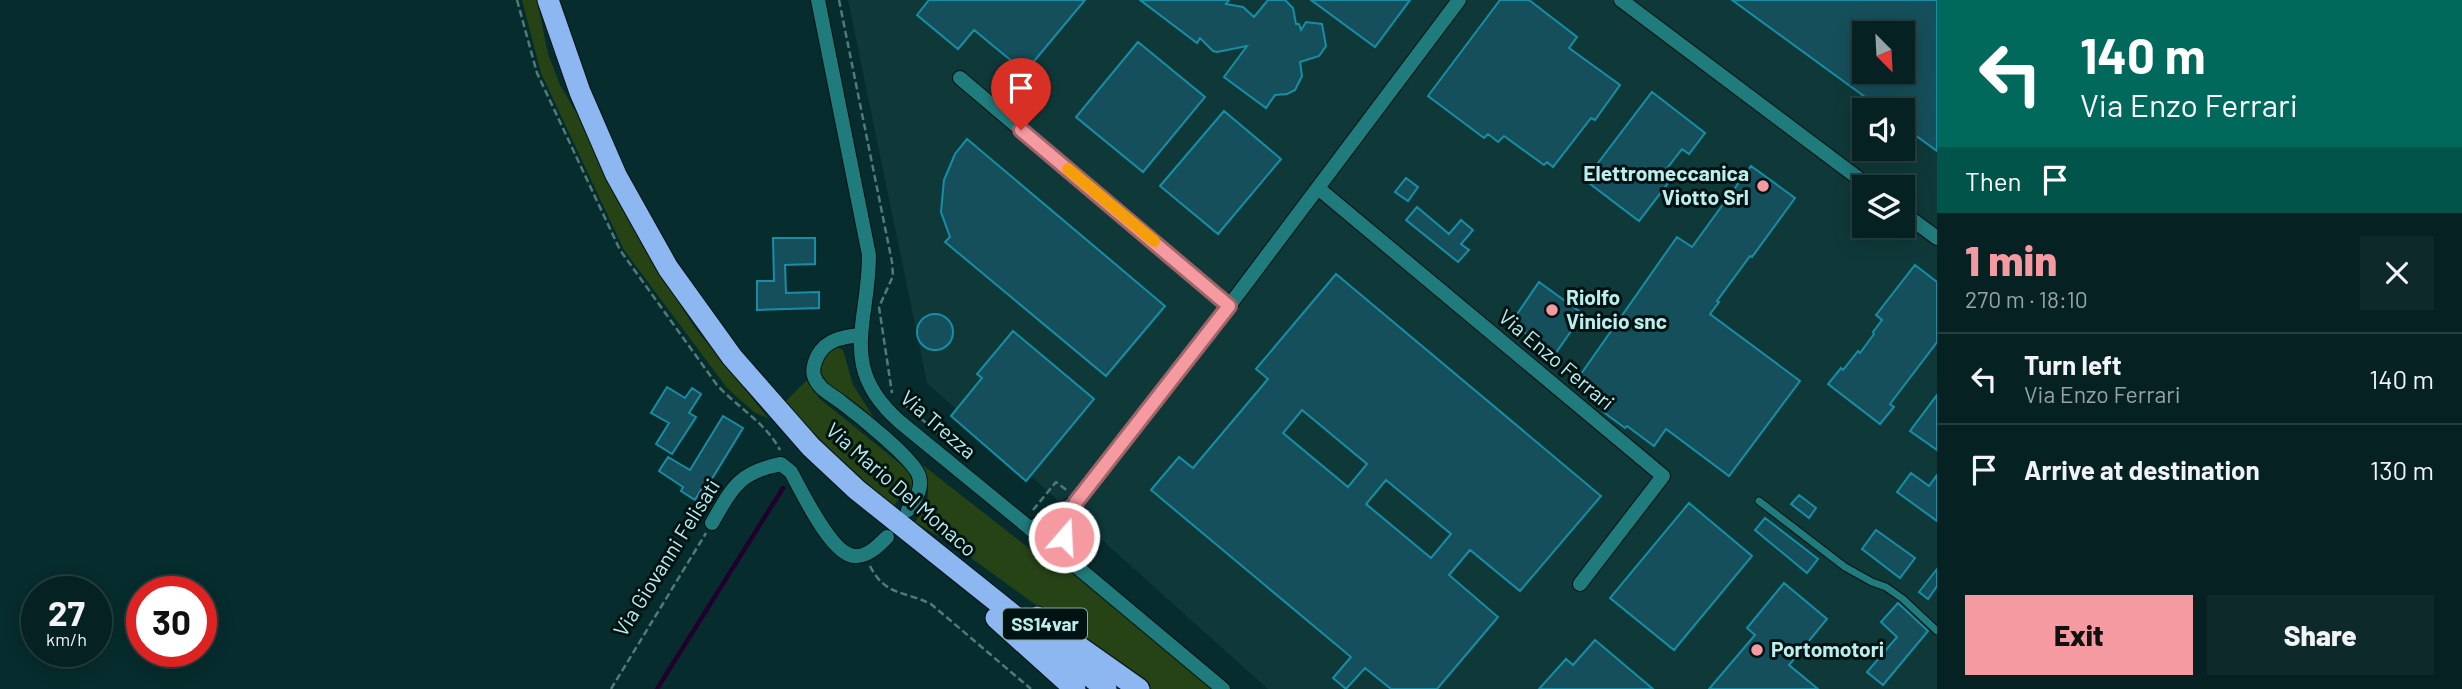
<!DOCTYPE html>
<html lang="en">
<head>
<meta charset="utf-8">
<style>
  :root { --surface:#052122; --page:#0e292a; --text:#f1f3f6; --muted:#97a3a5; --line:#263e40; --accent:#f49aa0 }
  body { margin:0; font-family:Barlow,sans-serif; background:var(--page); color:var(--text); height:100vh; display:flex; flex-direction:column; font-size:26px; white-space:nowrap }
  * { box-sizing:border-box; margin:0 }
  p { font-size:23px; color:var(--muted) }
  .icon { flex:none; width:38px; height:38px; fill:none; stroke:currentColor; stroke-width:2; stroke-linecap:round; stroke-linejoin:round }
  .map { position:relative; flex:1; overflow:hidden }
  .drawer { display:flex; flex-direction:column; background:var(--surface); width:525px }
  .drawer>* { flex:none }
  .banner { background:#00695c; color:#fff; overflow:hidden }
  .needle { width:46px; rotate:156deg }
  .controls { position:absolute; left:1852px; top:21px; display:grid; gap:14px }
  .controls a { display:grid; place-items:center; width:63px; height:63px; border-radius:0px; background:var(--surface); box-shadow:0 4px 18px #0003,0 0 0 2px var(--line); font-size:35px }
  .speed { position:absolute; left:21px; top:576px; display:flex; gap:14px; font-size:35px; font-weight:700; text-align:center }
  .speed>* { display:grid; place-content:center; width:91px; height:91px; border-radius:50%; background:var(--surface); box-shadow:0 4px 18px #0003,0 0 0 2px var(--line); line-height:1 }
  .speed small { font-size:18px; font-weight:400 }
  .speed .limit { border:10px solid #d22; background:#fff; color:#111 }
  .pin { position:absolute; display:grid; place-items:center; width:60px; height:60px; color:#fff; margin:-72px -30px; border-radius:50% 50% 50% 0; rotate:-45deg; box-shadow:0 0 7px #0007 }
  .pin .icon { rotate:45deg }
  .me { position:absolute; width:77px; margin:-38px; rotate:19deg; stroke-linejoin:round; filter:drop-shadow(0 0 5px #0008) }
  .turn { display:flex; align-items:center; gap:24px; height:147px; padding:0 28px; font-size:32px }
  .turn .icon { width:91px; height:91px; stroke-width:2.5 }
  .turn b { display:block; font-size:49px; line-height:60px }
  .then { display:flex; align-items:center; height:66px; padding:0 28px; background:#0003; gap:14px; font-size:26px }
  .round { display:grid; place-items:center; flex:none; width:74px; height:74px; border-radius:0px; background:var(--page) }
  .overview { display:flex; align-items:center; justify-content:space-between; height:119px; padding:0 28px }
  h1 { font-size:42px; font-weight:800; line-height:52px; color:var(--accent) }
  .cta { display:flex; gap:14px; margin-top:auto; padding:14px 28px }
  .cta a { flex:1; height:80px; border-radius:0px; background:var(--accent); color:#111; font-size:28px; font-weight:800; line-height:80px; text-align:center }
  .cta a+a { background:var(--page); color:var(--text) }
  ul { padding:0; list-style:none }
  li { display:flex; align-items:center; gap:21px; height:91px; padding:0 28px; border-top:2px solid var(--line) }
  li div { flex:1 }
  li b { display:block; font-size:26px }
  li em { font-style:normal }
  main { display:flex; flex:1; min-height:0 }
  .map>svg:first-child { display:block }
  .built { fill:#0f3939; fill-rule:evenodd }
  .green { fill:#264316 }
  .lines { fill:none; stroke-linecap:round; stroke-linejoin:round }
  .stream { stroke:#20002c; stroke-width:4.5 }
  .building { fill:#154f5b; stroke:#178ea6; stroke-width:2; fill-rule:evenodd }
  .lane-casing { stroke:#041212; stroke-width:9 }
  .street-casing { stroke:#041212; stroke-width:16 }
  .highway-casing { stroke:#041212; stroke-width:23 }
  .path { stroke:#507b7b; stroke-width:2.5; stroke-dasharray:7 3.5; stroke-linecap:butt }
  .lane { stroke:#207b7c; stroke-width:7 }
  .street { stroke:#207b7c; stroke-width:14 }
  .highway { stroke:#8cb7f0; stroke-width:21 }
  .route-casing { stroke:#9f6468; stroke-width:18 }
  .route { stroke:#f49aa0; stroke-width:12 }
  .slow { stroke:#f59e0b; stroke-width:12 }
  .poi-dot { fill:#f49aa0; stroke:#001313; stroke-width:2.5 }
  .labels { text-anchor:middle; stroke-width:6; stroke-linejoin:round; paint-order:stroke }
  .shield { fill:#001313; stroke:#84acac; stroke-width:2 }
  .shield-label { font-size:19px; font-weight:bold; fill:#bceeed }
  .poi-label { font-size:21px; font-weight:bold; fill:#bceeed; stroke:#001313; text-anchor:start }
  .street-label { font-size:21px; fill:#bceeed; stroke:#001313 }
</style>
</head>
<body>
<main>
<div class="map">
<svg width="1937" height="689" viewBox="0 0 1937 689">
  <rect width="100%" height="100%" fill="#072c2d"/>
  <!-- built -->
  <path class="built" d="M 848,0 L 1937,0 L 1937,689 L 1268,689 L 927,383 ZM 1864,33 L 1902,33 L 1902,72 L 1864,72 ZM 1864,110 L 1902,110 L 1902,149 L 1864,149 ZM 1864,187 L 1902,187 L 1902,226 L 1864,226 Z"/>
  <!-- green -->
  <path class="green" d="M 522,0 L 537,0 L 548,54 L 560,85 L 577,114 L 613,192 L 642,245 L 695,328 L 769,419 L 754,412 L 727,388 L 624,250 L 541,73 Z
    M 840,348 L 843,350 L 853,385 L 876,421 L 831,387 L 820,372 L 823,357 L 830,349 Z
    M 807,380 L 820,399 L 908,470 L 913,477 L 915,494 L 906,487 L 894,506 C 855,474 819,440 785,402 Z
    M 920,463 L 1053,567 L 1066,572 L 1076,573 L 1216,689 L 1151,689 L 963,552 L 915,522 C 932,500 931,488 920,463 Z"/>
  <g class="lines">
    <!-- stream -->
    <path class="stream" d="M 657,689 L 783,488"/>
  </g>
  <!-- building -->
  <path class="building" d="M 929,0 L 1085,0 L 1025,72 L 974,30 L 958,49 L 917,15 Z
    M 1140,0 L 1229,0 L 1226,4 L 1243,7 L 1254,17 L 1268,0 L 1285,0 L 1293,8 L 1296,24 L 1299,24 L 1301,30 L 1306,22 L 1322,24 L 1326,46 L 1319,56 L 1300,62 L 1302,76 L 1295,90 L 1287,94 L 1275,95 L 1266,108 L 1224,77 L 1247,46 L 1217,52 L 1213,51 L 1200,38 L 1197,43 Z
    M 1311,0 L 1410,0 L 1375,47 Z
    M 1500,0 L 1529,0 L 1577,37 L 1569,48 L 1620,85 L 1595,120 L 1591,118 L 1553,167 L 1547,162 L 1544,165 L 1504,136 L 1498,142 L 1488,134 L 1484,138 L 1428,96 Z
    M 1732,0 L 1937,0 L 1937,151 L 1908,130 L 1902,138 L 1902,110 L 1883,110 ZM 1864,33 L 1902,33 L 1902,72 L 1864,72 Z
    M 1138,42 L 1205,97 L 1143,172 L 1076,117 Z
    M 1652,92 L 1705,133 L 1689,154 L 1682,149 L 1665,171 L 1672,178 L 1639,221 L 1585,180 Z
    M 1224,111 L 1281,159 L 1218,234 L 1160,186 Z
    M 967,139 L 1165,306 L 1106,376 L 945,242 L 950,237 L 941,212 L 944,180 L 955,154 Z
    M 1751,166 L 1795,198 L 1752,257 L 1750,256 L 1717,301 L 1719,302 L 1710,314 L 1800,381 L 1729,476 L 1666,429 L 1654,446 L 1627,426 L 1625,428 L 1602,411 L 1604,407 L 1574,384 L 1677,237 L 1692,247 Z
    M 1406,178 L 1418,187 L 1408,201 L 1395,192 Z
    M 1417,207 L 1449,234 L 1461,220 L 1473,230 L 1461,244 L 1469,250 L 1458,262 L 1406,220 Z
    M 773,238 L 815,238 L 815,264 L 785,265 L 786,293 L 819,292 L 819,308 L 757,310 L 757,281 L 774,281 Z
    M 1915,265 L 1937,282 L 1937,342 L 1890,404 L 1894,407 L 1880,424 L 1828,384 L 1841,368 L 1843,370 L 1858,351 L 1860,353 L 1874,334 L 1873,332 L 1882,320 L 1876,315 Z
    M 1336,274 L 1601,496 L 1520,591 L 1470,550 L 1449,575 L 1498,617 L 1437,689 L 1391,689 L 1365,668 L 1346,689 L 1333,678 L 1351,657 L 1151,490 L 1179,457 L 1193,468 L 1268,379 L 1256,369 ZM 1302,410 L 1367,464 L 1348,487 L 1283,433 ZM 1386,480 L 1451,534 L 1431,558 L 1366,504 Z
    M 1539,282 L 1583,314 L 1555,354 L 1511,323 Z
    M917 332a18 18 0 1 1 36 0a18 18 0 1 1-36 0Z
    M 1013,331 L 1094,399 L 1026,481 L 951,416 L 982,378 L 977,374 Z
    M 667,387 L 685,398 L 692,388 L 701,394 L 689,413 L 696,417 L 672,454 L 656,444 L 669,423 L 651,413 Z
    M 1937,395 L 1937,450 L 1910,431 Z
    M 723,416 L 743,428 L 705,490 L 702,488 L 695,500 L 681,491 L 683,487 L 659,471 L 668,457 L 690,470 Z
    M 1911,473 L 1929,486 L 1937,475 L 1937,521 L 1897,492 Z
    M 1799,495 L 1816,508 L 1809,518 L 1791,504 Z
    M 1689,503 L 1752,556 L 1674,650 L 1610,598 Z
    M 1765,518 L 1818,559 L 1807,573 L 1755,530 Z
    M 1876,530 L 1915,558 L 1900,578 L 1862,549 Z
    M 1937,569 L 1937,586 L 1928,599 L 1919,592 Z
    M 1784,583 L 1827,619 L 1789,665 L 1818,689 L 1709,689 L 1755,635 L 1747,628 Z
    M 1898,603 L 1928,631 L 1883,685 L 1867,672 L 1897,637 L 1881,622 Z
    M 1595,640 L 1653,689 L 1539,689 L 1566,659 L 1573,665 Z"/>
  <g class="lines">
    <!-- lane casing -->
    <g class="lane-casing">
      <path id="lane" d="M 1759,501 L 1845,567 L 1872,582 L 1886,587 L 1903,599 L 1937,631"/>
    </g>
    <!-- street casing -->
    <g class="street-casing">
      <path id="street" d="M 818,0 L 869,255 C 869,324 837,367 900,422 L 1070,561 L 1223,689
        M 1621,0 L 1870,187
        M 960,78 L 1229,306
        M 1318,188 L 1663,476 L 1580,584
        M 1902,212 L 1937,238
        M 860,335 C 843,337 827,339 818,355 C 815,361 812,370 814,376 C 818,389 831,394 841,402 C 857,414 914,459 919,476 C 923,490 915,499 908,510
        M 712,523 C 732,488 739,472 781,464 L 791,472 C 802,492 832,556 855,556 C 868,557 879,545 887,537
        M 1030,529 L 1076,502
        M 1068,559 L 1064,537 L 1076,502 L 1229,306 L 1459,0"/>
    </g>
    <!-- highway casing -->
    <g class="highway-casing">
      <path id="highway" d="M 548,0 L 580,92 L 616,175 L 668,268 L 732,357 L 811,447 L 857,490 L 1106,689
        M 1037,617 L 1139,689
        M 996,618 L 1075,689"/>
    </g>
    <!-- path -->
    <path class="path" d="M 517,0 L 537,73 L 620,250 L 717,385 C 738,408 765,422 780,450
      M 839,0 L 892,262 L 893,276 L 879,307 L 892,393
      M 905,405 L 945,439
      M 1033,510 L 1056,482 L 1069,492
      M 870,566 C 885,596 905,591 931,604 L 1031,689
      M 611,689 L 706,533"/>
    <!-- lane -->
    <use href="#lane" class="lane"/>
    <!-- street -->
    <use href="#street" class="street"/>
    <!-- highway -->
    <use href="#highway" class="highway"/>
  </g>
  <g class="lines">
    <!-- route casing -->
    <g class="route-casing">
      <path id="route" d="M 1021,130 L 1229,306 L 1076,502 L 1064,537"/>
    </g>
    <!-- route -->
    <use href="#route" class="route"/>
    <!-- slow -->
    <path class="slow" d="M 1068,169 L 1154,241"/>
  </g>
  <!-- markers -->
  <g class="poi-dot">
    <circle cx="1763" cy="186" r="7"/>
    <circle cx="1552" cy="310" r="7"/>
    <circle cx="1757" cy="650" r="7"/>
  </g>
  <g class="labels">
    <!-- shield labels -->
    <rect class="shield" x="1003" y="608.5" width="84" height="31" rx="5"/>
    <g class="shield-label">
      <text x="1045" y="631">SS14var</text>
    </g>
    <!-- poi labels -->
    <g class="poi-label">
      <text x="1749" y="181" text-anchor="end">Elettromeccanica<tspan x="1749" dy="24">Viotto Srl</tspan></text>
      <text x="1566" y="305">Riolfo<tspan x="1566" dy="24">Vinicio snc</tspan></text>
      <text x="1771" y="657">Portomotori</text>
    </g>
    <!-- street labels -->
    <g class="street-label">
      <text transform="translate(1556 360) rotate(40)" y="7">Via Enzo Ferrari</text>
      <text transform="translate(938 425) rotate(41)" y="7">Via Trezza</text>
      <text transform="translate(901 490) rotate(41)" y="7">Via Mario Del Monaco</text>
      <text transform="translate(667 558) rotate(-58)" y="7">Via Giovanni Felisati</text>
    </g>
  </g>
</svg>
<div class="controls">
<a><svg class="needle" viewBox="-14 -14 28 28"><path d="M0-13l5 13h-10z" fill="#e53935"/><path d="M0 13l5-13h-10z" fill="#97a3a5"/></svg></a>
<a><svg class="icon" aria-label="sound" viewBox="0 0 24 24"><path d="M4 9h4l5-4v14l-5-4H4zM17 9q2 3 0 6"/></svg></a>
<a><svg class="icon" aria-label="layers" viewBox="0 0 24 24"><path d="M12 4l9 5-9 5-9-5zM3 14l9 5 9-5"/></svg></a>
</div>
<div class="speed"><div>27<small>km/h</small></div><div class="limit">30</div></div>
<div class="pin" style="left:1021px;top:130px;background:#d93025"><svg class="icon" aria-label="arrive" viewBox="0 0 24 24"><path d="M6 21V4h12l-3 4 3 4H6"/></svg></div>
<svg class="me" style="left:1064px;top:537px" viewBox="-20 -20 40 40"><circle r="17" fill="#f49aa0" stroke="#fff" stroke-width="3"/><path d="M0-11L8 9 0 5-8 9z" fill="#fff"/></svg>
</div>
<section class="drawer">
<div class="banner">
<div class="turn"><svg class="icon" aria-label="left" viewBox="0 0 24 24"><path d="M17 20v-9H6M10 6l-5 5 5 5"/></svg><div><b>140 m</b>Via Enzo Ferrari</div></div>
<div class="then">Then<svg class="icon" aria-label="arrive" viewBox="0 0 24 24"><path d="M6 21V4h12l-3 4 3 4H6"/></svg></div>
</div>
<div class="overview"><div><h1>1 min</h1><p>270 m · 18:10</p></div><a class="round"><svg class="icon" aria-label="close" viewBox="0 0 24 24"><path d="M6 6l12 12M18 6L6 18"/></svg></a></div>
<ul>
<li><svg class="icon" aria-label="left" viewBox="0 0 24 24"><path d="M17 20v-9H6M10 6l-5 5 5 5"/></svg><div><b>Turn left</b><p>Via Enzo Ferrari</p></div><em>140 m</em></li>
<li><svg class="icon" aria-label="arrive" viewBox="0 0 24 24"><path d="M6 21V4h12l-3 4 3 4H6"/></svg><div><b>Arrive at destination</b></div><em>130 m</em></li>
</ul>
<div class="cta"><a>Exit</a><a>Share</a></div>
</section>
</main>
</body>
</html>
